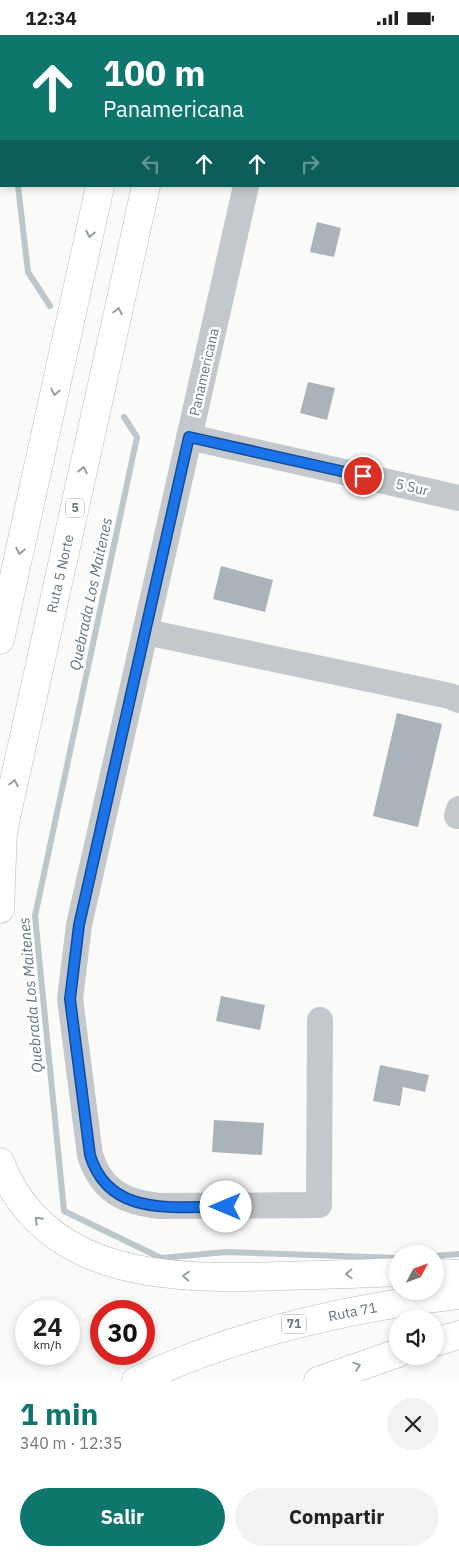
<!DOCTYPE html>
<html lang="es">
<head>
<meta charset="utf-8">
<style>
  :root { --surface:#fff; --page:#f2f2f2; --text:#222; --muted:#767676; --accent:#0f766e }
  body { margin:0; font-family:"IBM Plex Sans",sans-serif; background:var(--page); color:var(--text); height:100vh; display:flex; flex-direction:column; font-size:19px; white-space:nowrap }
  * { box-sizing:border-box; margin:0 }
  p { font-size:16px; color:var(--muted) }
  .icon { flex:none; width:28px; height:28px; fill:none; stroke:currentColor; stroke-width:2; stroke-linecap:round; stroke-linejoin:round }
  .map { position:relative; height:1346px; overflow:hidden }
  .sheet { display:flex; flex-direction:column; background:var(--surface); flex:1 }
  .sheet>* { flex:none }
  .top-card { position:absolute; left:0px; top:0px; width:460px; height:152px; box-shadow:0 2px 8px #0003; background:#0f766e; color:#fff; overflow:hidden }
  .needle { width:32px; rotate:49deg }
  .buttons { position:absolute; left:389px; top:1210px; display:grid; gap:10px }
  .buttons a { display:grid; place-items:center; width:55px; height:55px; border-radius:50%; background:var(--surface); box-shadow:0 2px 8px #0003; font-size:25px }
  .speed { position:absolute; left:15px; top:1265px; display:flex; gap:10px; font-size:25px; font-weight:700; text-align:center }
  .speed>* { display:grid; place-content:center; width:65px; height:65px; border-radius:50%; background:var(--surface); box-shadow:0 2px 8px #0003; line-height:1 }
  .speed small { font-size:12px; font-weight:400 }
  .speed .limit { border:8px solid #d22; background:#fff; color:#111 }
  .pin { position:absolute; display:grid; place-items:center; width:42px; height:42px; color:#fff; margin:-21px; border:2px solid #fff; border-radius:50%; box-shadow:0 1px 5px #0007 }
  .me { position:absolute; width:55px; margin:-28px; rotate:270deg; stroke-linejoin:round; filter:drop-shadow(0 0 4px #0008) }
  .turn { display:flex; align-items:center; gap:18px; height:105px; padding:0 20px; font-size:22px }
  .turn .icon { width:65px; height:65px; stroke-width:2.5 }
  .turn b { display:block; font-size:35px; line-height:42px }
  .lanes { display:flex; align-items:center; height:48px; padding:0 20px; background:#0003; justify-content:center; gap:25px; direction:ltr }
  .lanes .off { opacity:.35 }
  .round { display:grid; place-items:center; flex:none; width:52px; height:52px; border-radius:26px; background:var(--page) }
  .head { display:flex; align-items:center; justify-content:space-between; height:85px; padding:0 20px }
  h1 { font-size:30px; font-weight:700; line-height:38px; color:var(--accent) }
  .action { display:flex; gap:10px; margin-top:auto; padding:10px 20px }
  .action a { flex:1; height:58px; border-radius:30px; background:var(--accent); color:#fff; font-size:20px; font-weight:700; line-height:58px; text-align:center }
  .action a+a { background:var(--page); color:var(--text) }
  .status { display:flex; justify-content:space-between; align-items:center; height:35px; padding:0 25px; background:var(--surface); direction:ltr }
  .status svg { height:14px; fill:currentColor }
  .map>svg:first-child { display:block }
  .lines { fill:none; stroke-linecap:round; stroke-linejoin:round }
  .stream { stroke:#bbc7cb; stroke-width:6 }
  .building { fill:#aab3b9 }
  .major-casing { stroke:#b5babe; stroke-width:29 }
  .highway-casing { stroke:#b4b9bd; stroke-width:29 }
  .minor { stroke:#c3c8cc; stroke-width:26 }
  .major { stroke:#fff; stroke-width:28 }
  .highway { stroke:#fff; stroke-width:28 }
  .oneway { stroke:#939fa8 }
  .route-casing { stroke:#114b97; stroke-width:12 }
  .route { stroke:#1a73e8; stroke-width:9 }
  .labels { text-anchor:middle; stroke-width:5; stroke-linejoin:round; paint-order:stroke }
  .shield { fill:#fff; stroke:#939fa8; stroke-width:1 }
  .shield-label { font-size:12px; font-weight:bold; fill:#657683 }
  .street-label { font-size:14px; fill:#657683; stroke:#fff }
  .water-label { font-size:15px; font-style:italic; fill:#60757c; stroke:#fff }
</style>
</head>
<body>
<div class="status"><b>12:34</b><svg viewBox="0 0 49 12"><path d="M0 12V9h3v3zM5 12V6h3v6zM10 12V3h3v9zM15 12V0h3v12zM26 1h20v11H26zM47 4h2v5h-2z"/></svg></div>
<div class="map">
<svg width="459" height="1346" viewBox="0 0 459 1346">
  <rect width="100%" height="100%" fill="#fafaf8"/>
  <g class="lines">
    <!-- stream -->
    <path class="stream" d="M 0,91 L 1,94
      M 18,151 L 28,237 L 50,271
      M 124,382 L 137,402 L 35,881 L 64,1176 L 161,1223 L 226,1217 L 398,1223
      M 435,1221 L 459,1219"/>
  </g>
  <!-- building -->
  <path class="building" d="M 317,187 L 341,193 L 334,222 L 310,217 Z
    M 308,347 L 335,353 L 327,385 L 300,378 Z
    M 221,531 L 273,545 L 265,577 L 213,564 Z
    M 397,678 L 442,689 L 418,792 L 373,781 Z
    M 221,961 L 265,970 L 260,995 L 216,986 Z
    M 380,1030 L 429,1040 L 425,1057 L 403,1052 L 400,1071 L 373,1066 Z
    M 214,1085 L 264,1088 L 262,1120 L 212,1117 Z"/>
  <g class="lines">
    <!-- major casing -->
    <g class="major-casing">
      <g id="major">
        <path id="s1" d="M 136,1346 C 237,1298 348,1273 459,1260"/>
      </g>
    </g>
    <!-- highway casing -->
    <g class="highway-casing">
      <g id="highway">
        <path d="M 134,1 L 134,0"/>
        <path d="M 179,1 L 179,0"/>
        <path d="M 0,605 L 100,151"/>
        <path id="s2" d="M 0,810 L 146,151"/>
        <path d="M 0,874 L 3,795"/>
        <path d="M 0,1127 C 45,1244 174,1245 280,1241 C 319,1240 358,1239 398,1237"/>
        <path d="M 435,1238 L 459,1239"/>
        <path d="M 435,1307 L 459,1300"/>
        <path d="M 318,1346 L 398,1318"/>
      </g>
    </g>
    <!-- minor -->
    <path class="minor" d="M 279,1 L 280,0
      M 246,151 L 79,890 L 70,964 L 90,1120 C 101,1156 124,1167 159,1171 L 319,1170 L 320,985
      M 189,402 L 459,463
      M 146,597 L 450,661 L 459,665
      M 457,781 L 459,774"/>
    <!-- major -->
    <use href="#major" class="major"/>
    <!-- highway -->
    <use href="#highway" class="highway"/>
  </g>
  <!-- one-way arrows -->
  <defs><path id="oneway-chevron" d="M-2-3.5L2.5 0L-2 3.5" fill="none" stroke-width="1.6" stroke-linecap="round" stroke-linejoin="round" transform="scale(1.25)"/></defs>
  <g class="oneway">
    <use href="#oneway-chevron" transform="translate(90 199) rotate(102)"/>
    <use href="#oneway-chevron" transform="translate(118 276) rotate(-78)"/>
    <use href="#oneway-chevron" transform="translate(55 357) rotate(102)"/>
    <use href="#oneway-chevron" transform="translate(83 435) rotate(-78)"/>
    <use href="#oneway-chevron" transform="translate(20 516) rotate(102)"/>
    <use href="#oneway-chevron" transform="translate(14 748) rotate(-78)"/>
    <use href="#oneway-chevron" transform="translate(38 1185) rotate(-135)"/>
    <use href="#oneway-chevron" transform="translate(349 1239) rotate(178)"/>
    <use href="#oneway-chevron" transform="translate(186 1241) rotate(-175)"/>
    <use href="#oneway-chevron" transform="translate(357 1331) rotate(-19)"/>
  </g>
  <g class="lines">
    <!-- route casing -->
    <g class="route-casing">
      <path id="route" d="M 226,1172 C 174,1171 109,1183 90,1120 L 70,964 L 79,890 L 189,402 L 363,441"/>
    </g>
    <!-- route -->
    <use href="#route" class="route"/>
  </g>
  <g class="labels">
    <!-- shield labels -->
    <g class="shield">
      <rect x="66" y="463.5" width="18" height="19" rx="4"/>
      <rect x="281.5" y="1279.5" width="25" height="19" rx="4"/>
    </g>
    <g class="shield-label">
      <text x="75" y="477">5</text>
      <text x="294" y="1293">71</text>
    </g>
    <!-- street labels -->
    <g class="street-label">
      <text transform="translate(204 337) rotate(-77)" y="5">Panamericana</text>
      <text transform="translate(412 452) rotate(13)" y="5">5 Sur</text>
      <text dy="5" stroke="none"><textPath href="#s2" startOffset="278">Ruta 5 Norte</textPath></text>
      <text dy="5" stroke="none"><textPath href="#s1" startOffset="228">Ruta 71</textPath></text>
    </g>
    <!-- water labels -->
    <g class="water-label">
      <text transform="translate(91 559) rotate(-78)" y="5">Quebrada Los Maitenes</text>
      <text transform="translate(31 960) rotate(-95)" y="5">Quebrada Los Maitenes</text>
    </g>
  </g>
</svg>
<div class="buttons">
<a><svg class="needle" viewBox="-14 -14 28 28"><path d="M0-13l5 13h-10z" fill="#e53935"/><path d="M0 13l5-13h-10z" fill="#767676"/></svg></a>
<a><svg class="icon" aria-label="sound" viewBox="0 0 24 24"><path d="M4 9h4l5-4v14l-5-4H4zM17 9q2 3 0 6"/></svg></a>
</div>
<div class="speed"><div>24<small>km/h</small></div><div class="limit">30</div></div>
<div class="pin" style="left:363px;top:441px;background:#d93025"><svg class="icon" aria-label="arrive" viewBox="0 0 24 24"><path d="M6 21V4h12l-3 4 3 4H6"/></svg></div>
<svg class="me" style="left:226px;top:1172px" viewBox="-20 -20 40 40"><circle r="19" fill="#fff"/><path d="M0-13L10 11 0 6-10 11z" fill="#1a73e8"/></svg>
<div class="top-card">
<div class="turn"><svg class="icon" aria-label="ahead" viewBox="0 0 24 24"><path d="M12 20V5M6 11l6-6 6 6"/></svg><div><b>100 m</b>Panamericana</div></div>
<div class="lanes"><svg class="icon off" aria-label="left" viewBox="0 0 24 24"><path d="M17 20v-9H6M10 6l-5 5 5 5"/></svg><svg class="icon" aria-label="ahead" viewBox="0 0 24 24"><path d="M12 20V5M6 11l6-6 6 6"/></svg><svg class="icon" aria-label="ahead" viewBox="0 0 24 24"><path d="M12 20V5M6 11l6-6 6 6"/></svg><svg class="icon off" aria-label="right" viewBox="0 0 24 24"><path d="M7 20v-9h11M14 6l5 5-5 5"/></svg></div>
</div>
</div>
<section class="sheet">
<div class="head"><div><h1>1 min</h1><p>340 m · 12:35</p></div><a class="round"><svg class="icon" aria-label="close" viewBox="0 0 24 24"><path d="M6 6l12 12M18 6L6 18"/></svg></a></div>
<div class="action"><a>Salir</a><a>Compartir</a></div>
</section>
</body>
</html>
